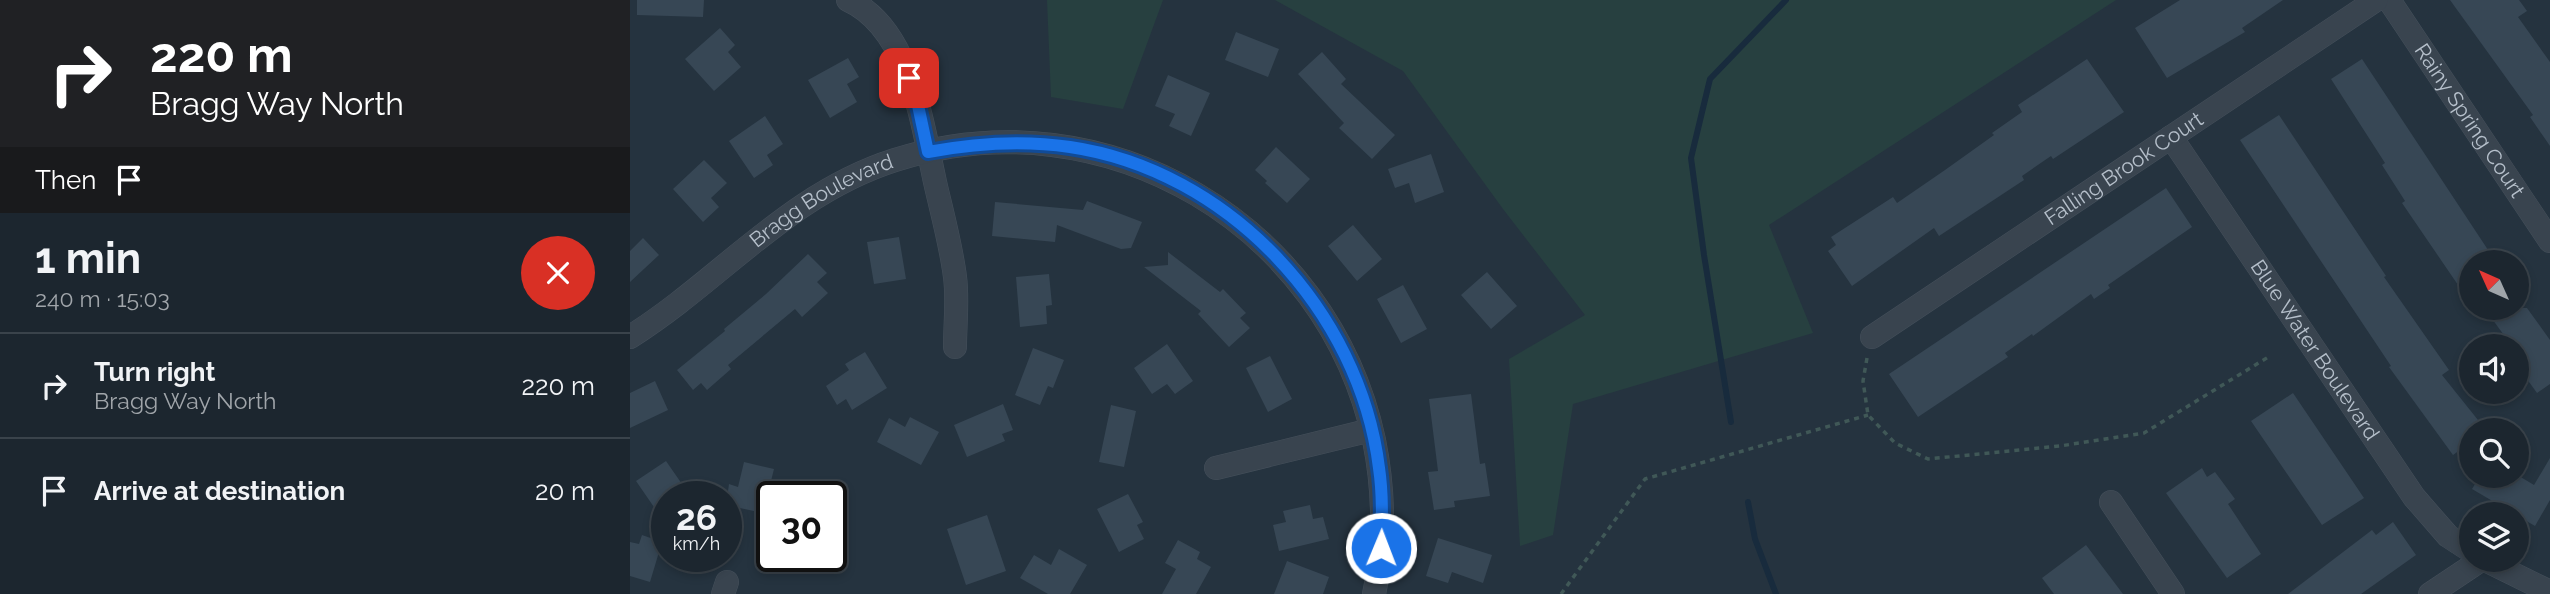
<!DOCTYPE html>
<html lang="en">
<head>
<meta charset="utf-8">
<style>
  :root { --surface:#1c262f; --page:#252e37; --text:#f1f3f6; --muted:#a0a5aa; --line:#3a434b }
  body { margin:0; font-family:Raleway,sans-serif; background:var(--page); color:var(--text); height:100vh; display:flex; flex-direction:column; font-size:26px; white-space:nowrap }
  * { box-sizing:border-box; margin:0 }
  p { font-size:23px; color:var(--muted) }
  .icon { flex:none; width:38px; height:38px; fill:none; stroke:currentColor; stroke-width:2; stroke-linecap:round; stroke-linejoin:round }
  .map { position:relative; flex:1; overflow:hidden }
  .panel { display:flex; flex-direction:column; background:var(--surface); width:630px }
  .panel>* { flex:none }
  .top-card { background:#202124; color:#fff; overflow:hidden }
  .needle { width:46px; rotate:315deg }
  .controls { position:absolute; left:1829px; top:250px; display:grid; gap:14px }
  .controls a { display:grid; place-items:center; width:70px; height:70px; border-radius:50%; background:var(--surface); box-shadow:0 4px 10px #0003,0 0 0 2px var(--line); font-size:35px }
  .speed { position:absolute; left:21px; top:481px; display:flex; gap:14px; font-size:35px; font-weight:700; text-align:center }
  .speed>* { display:grid; place-content:center; width:91px; height:91px; border-radius:50%; background:var(--surface); box-shadow:0 4px 10px #0003,0 0 0 2px var(--line); line-height:1 }
  .speed small { font-size:18px; font-weight:400 }
  .speed .limit { border:4px solid #111; border-radius:10px; background:#fff; color:#111 }
  .pin { position:absolute; display:grid; place-items:center; width:60px; height:60px; color:#fff; margin:-30px; border-radius:14px; box-shadow:0 4px 10px #0006 }
  .me { position:absolute; width:77px; margin:-38px; rotate:1deg; stroke-linejoin:round; filter:drop-shadow(0 0 5px #0008) }
  .turn { display:flex; align-items:center; gap:24px; height:147px; padding:0 35px; font-size:32px }
  .turn .icon { width:91px; height:91px; stroke-width:2.5 }
  .turn b { display:block; font-size:49px; line-height:60px }
  .then { display:flex; align-items:center; height:66px; padding:0 35px; background:#0003; gap:14px; font-size:26px }
  .round { display:grid; place-items:center; flex:none; width:74px; height:74px; border-radius:37px; background:var(--page) }
  .headline { display:flex; align-items:center; justify-content:space-between; height:119px; padding:0 35px }
  h1 { font-size:42px; font-weight:700; line-height:52px }
  ul { padding:0; list-style:none }
  li { display:flex; align-items:center; gap:21px; height:105px; padding:0 35px; border-top:2px solid var(--line) }
  li div { flex:1 }
  li b { display:block; font-size:26px }
  li em { font-style:normal }
  main { display:flex; flex:1; min-height:0 }
  .map>svg:first-child { display:block }
  .green { fill:#274040 }
  .lines { fill:none; stroke-linecap:round; stroke-linejoin:round }
  .stream { stroke:#182b3d; stroke-width:6 }
  .building { fill:#374755 }
  .street-casing { stroke:#45505b; stroke-width:24 }
  .path { stroke:#405857; stroke-width:3.5; stroke-dasharray:5 5; stroke-linecap:butt }
  .street { stroke:#39444f; stroke-width:23 }
  .route-casing { stroke:#114b97; stroke-width:18 }
  .route { stroke:#1a73e8; stroke-width:12 }
  .labels { text-anchor:middle; stroke-width:7; stroke-linejoin:round; paint-order:stroke }
  .street-label { font-size:21px; fill:#b5bfca; stroke:#1e2934 }
</style>
</head>
<body>
<main>
<section class="panel">
<div class="top-card">
<div class="turn"><svg class="icon" aria-label="right" viewBox="0 0 24 24"><path d="M7 20v-9h11M14 6l5 5-5 5"/></svg><div><b>220 m</b>Bragg Way North</div></div>
<div class="then">Then<svg class="icon" aria-label="arrive" viewBox="0 0 24 24"><path d="M6 21V4h12l-3 4 3 4H6"/></svg></div>
</div>
<div class="headline"><div><h1>1 min</h1><p>240 m · 15:03</p></div><a class="round" style="background:#d93025;color:#fff"><svg class="icon" aria-label="close" viewBox="0 0 24 24"><path d="M6 6l12 12M18 6L6 18"/></svg></a></div>
<ul>
<li><svg class="icon" aria-label="right" viewBox="0 0 24 24"><path d="M7 20v-9h11M14 6l5 5-5 5"/></svg><div><b>Turn right</b><p>Bragg Way North</p></div><em>220 m</em></li>
<li><svg class="icon" aria-label="arrive" viewBox="0 0 24 24"><path d="M6 21V4h12l-3 4 3 4H6"/></svg><div><b>Arrive at destination</b></div><em>20 m</em></li>
</ul>
</section>
<div class="map">
<svg width="1920" height="594" viewBox="0 0 1920 594">
  <rect width="100%" height="100%" fill="#25333f"/>
  <!-- green -->
  <path class="green" d="M 417,0 L 533,0 L 493,109 L 421,97 Z
    M 645,0 L 1486,0 L 1139,225 L 1183,333 L 943,404 L 923,535 L 890,546 L 879,359 L 955,315 L 873,209 L 773,71 Z"/>
  <g class="lines">
    <!-- stream -->
    <path class="stream" d="M 1101,422 L 1074,255 L 1061,158 L 1080,79 L 1156,0
      M 1118,502 L 1125,539 L 1146,594"/>
  </g>
  <!-- building -->
  <path class="building" d="M 7,0 L 74,0 L 73,17 L 7,15 Z
    M 1550,0 L 1653,0 L 1612,28 L 1615,32 L 1537,78 L 1505,28 Z
    M 1820,0 L 1889,0 L 1897,11 L 1888,17 L 1920,62 L 1920,146 L 1900,117 L 1903,115 Z
    M 90,28 L 105,45 L 98,52 L 111,67 L 84,91 L 55,59 Z
    M 606,32 L 649,49 L 638,77 L 595,60 Z
    M 692,52 L 716,79 L 711,84 L 765,135 L 742,159 L 709,128 L 714,123 L 668,74 Z
    M 218,58 L 229,77 L 217,84 L 227,102 L 200,118 L 178,80 Z
    M 1457,59 L 1494,112 L 1423,159 L 1421,156 L 1392,176 L 1394,180 L 1309,236 L 1304,228 L 1222,286 L 1198,251 L 1206,245 L 1201,237 L 1263,197 L 1267,203 L 1315,170 L 1364,135 L 1362,133 L 1392,112 L 1388,105 Z
    M 1732,59 L 1866,262 L 1841,262 L 1841,304 L 1772,203 L 1775,201 L 1752,165 L 1755,163 L 1701,79 Z
    M 538,75 L 580,93 L 561,136 L 539,126 L 545,114 L 525,106 Z
    M 1649,115 L 1756,276 L 1754,277 L 1819,370 L 1812,375 L 1856,430 L 1841,430 L 1841,442 L 1823,455 L 1759,367 L 1761,366 L 1610,140 Z
    M 135,116 L 153,144 L 137,155 L 143,165 L 124,178 L 99,141 Z
    M 646,147 L 680,179 L 657,203 L 635,183 L 637,181 L 625,170 Z
    M 801,154 L 814,192 L 785,203 L 779,183 L 765,188 L 758,169 Z
    M 74,160 L 97,183 L 81,198 L 89,207 L 73,222 L 43,189 Z
    M 1536,188 L 1562,227 L 1478,285 L 1480,288 L 1464,299 L 1461,294 L 1403,336 L 1402,334 L 1375,353 L 1378,357 L 1288,417 L 1259,374 Z
    M 457,201 L 512,222 L 501,248 L 491,249 L 427,225 L 425,242 L 362,236 L 365,202 L 453,210 Z
    M 723,225 L 752,259 L 727,281 L 698,246 Z
    M 269,237 L 276,279 L 244,284 L 237,242 Z
    M 13,238 L 29,255 L 0,282 L 0,251 Z
    M 538,252 L 590,292 L 593,289 L 616,313 L 610,318 L 620,328 L 599,347 L 568,314 L 571,311 L 514,267 L 538,265 Z
    M 178,254 L 197,273 L 187,282 L 198,293 L 172,317 L 165,309 L 98,365 L 101,369 L 77,390 L 71,383 L 63,390 L 47,370 L 95,331 L 94,329 L 136,294 Z
    M 857,272 L 887,306 L 861,329 L 831,295 Z
    M 419,274 L 422,305 L 416,306 L 417,324 L 390,327 L 386,277 Z
    M 773,285 L 797,329 L 771,343 L 747,299 Z
    M 1854,308 L 1897,308 L 1920,340 L 1920,384 L 1907,393 L 1886,364 L 1886,346 L 1882,346 Z
    M 537,344 L 563,381 L 545,394 L 537,384 L 522,394 L 504,368 Z
    M 403,348 L 434,360 L 423,388 L 418,386 L 410,405 L 385,395 Z
    M 235,352 L 257,388 L 222,410 L 216,399 L 207,405 L 196,386 L 219,370 L 215,364 Z
    M 640,356 L 662,399 L 638,412 L 616,368 Z
    M 25,381 L 38,410 L 0,428 L 0,393 Z
    M 1663,393 L 1734,498 L 1692,525 L 1621,421 Z
    M 841,394 L 850,464 L 855,463 L 860,496 L 824,501 L 825,507 L 804,510 L 798,472 L 808,471 L 799,399 Z
    M 373,404 L 383,430 L 372,434 L 375,441 L 337,457 L 324,425 Z
    M 481,405 L 506,411 L 494,467 L 469,462 Z
    M 280,417 L 309,432 L 291,465 L 247,442 L 259,418 L 275,427 Z
    M 1920,458 L 1920,500 L 1905,526 L 1842,489 L 1850,476 L 1889,476 L 1904,485 Z
    M 36,461 L 61,497 L 37,497 L 37,526 L 6,481 Z
    M 114,462 L 144,469 L 133,513 L 96,505 L 99,484 L 108,487 Z
    M 1572,468 L 1577,477 L 1585,472 L 1605,499 L 1598,504 L 1631,554 L 1597,578 L 1536,493 Z
    M 498,494 L 513,522 L 507,525 L 514,539 L 489,552 L 467,509 Z
    M 680,505 L 683,519 L 693,517 L 699,539 L 649,551 L 643,525 L 656,522 L 653,511 Z
    M 357,515 L 376,571 L 336,585 L 317,529 Z
    M 1763,522 L 1786,555 L 1731,594 L 1658,594 L 1742,530 L 1746,535 Z
    M 12,535 L 32,542 L 20,582 L 0,576 L 0,542 L 9,544 Z
    M 808,538 L 862,555 L 853,583 L 822,572 L 818,583 L 796,576 Z
    M 548,540 L 570,552 L 567,559 L 581,567 L 566,594 L 532,594 L 546,569 L 535,563 Z
    M 1456,545 L 1493,594 L 1424,594 L 1412,578 Z
    M 429,549 L 457,565 L 440,594 L 418,594 L 390,578 L 404,555 L 421,565 Z
    M 657,561 L 699,577 L 693,594 L 644,594 Z"/>
  <g class="lines">
    <!-- street casing -->
    <g class="street-casing">
      <g id="street">
        <path d="M 218,0 C 280,28 292,123 305,182 C 312,213 321,245 325,277 C 328,300 325,324 325,347"/>
        <path id="s1" d="M 1759,0 L 1920,241"/>
        <path id="s2" d="M 1541,137 L 1784,497 L 1818,536 L 1841,551"/>
        <path id="s3" d="M 0,337 C 92,279 158,194 265,160 C 476,92 698,226 744,440 C 754,490 755,544 744,594"/>
        <path id="s4" d="M 1242,337 L 1746,0"/>
        <path d="M 586,468 L 741,430"/>
        <path d="M 1481,502 L 1543,594"/>
        <path d="M 1855,560 L 1920,592"/>
        <path d="M 93,594 L 97,582"/>
        <path d="M 1800,594 L 1851,560"/>
      </g>
    </g>
    <!-- path -->
    <path class="path" d="M 1237,358 L 1233,381 L 1238,415 L 1265,443 L 1298,459 L 1430,446 L 1514,433 L 1640,356
      M 931,594 L 1015,479 L 1238,415"/>
    <!-- street -->
    <use href="#street" class="street"/>
  </g>
  <g class="lines">
    <!-- route casing -->
    <g class="route-casing">
      <path id="route" d="M 279,78 L 286,96 L 298,152 C 346,143 393,140 440,147 C 598,170 730,311 749,468 C 753,495 752,521 751,548"/>
    </g>
    <!-- route -->
    <use href="#route" class="route"/>
  </g>
  <g class="labels">
    <!-- street labels -->
    <g class="street-label">
      <text dy="7" stroke="none"><textPath href="#s1" startOffset="145">Rainy Spring Court</textPath></text>
      <text dy="7" stroke="none"><textPath href="#s4" startOffset="303">Falling Brook Court</textPath></text>
      <text dy="7" stroke="none"><textPath href="#s3" startOffset="236">Bragg Boulevard</textPath></text>
      <text dy="7" stroke="none"><textPath href="#s2" startOffset="257">Blue Water Boulevard</textPath></text>
    </g>
  </g>
</svg>
<div class="controls">
<a><svg class="needle" viewBox="-14 -14 28 28"><path d="M0-13l5 13h-10z" fill="#e53935"/><path d="M0 13l5-13h-10z" fill="#a0a5aa"/></svg></a>
<a><svg class="icon" aria-label="sound" viewBox="0 0 24 24"><path d="M4 9h4l5-4v14l-5-4H4zM17 9q2 3 0 6"/></svg></a>
<a><svg class="icon" aria-label="search" viewBox="0 0 24 24"><circle cx="10" cy="10" r="6"/><path d="M15 15l6 6"/></svg></a>
<a><svg class="icon" aria-label="layers" viewBox="0 0 24 24"><path d="M12 4l9 5-9 5-9-5zM3 14l9 5 9-5"/></svg></a>
</div>
<div class="speed"><div>26<small>km/h</small></div><div class="limit">30</div></div>
<div class="pin" style="left:279px;top:78px;background:#d93025"><svg class="icon" aria-label="arrive" viewBox="0 0 24 24"><path d="M6 21V4h12l-3 4 3 4H6"/></svg></div>
<svg class="me" style="left:751px;top:548px" viewBox="-20 -20 40 40"><circle r="17" fill="#1a73e8" stroke="#fff" stroke-width="3"/><path d="M0-11L8 9 0 5-8 9z" fill="#fff"/></svg>
</div>
</main>
</body>
</html>
